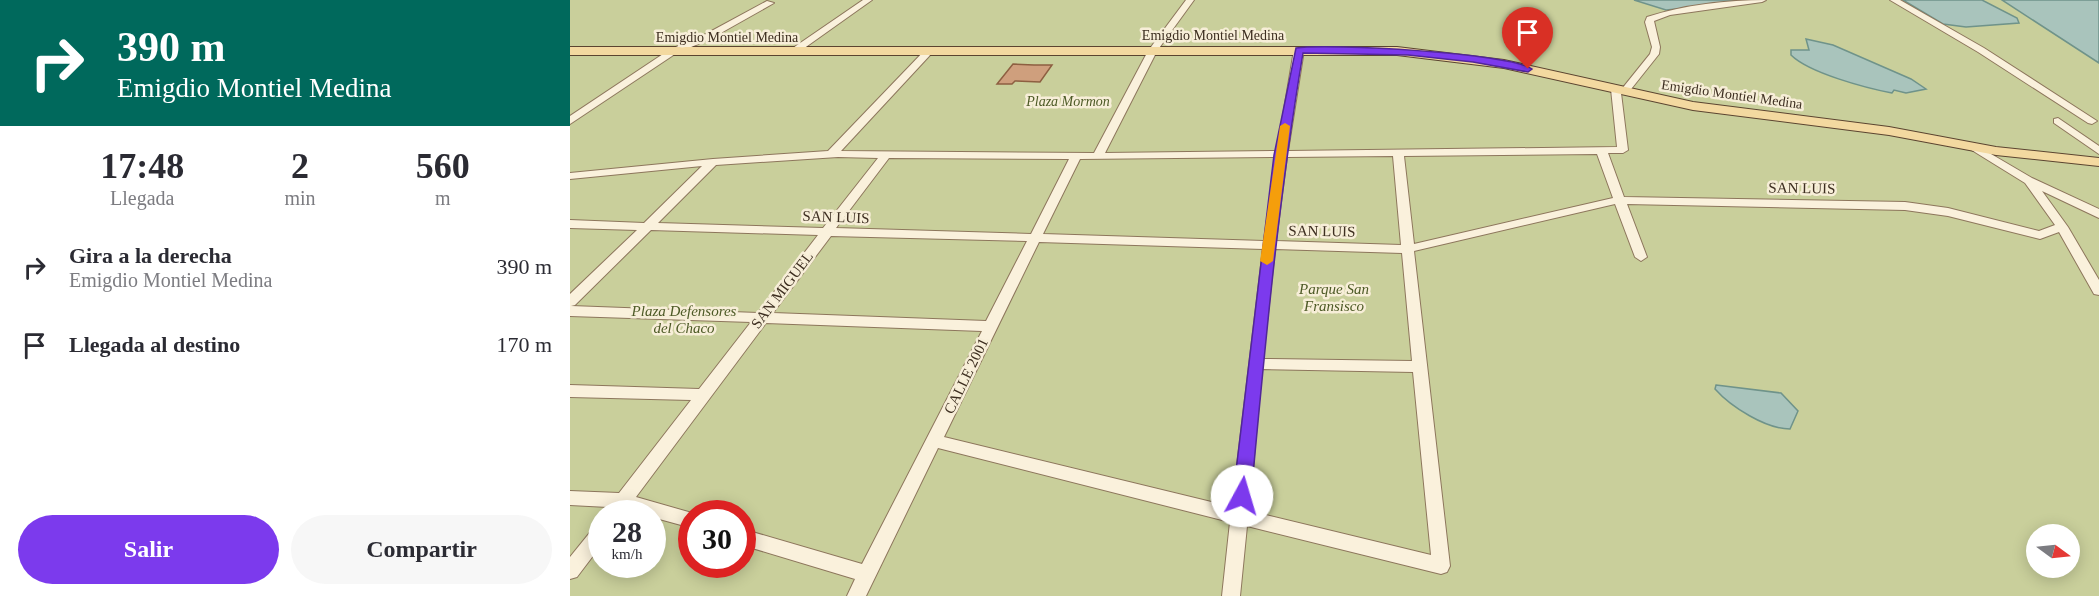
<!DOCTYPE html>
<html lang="es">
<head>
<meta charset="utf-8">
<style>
  :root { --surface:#fff; --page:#f7f7f7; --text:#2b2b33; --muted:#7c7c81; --accent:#7c3aed }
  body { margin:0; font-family:"Times New Roman",serif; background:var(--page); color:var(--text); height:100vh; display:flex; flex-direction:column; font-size:22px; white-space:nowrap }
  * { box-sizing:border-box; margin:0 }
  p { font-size:20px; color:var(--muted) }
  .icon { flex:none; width:33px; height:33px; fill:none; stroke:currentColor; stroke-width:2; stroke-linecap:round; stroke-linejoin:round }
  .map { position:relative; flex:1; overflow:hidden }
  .panel { display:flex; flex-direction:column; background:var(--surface); width:570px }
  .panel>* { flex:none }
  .guide { background:#00695c; color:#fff; overflow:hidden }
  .needle { width:39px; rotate:105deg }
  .tools { position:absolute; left:1456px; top:524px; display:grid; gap:12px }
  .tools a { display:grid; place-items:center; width:54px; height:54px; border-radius:50%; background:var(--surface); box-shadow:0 3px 15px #0003; font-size:30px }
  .speed { position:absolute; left:18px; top:500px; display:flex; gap:12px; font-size:30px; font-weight:700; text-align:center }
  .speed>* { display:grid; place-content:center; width:78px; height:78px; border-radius:50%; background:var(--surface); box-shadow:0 3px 15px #0003; line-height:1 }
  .speed small { font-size:15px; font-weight:400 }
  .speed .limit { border:9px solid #d22; background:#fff; color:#111 }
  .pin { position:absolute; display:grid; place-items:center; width:51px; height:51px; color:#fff; margin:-62px -26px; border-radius:50% 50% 50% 0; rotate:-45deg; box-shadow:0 0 6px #0007 }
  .pin .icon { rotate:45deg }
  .me { position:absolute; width:66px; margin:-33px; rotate:6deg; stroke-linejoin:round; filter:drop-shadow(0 0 4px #0008) }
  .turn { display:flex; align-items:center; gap:21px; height:126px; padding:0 18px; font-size:27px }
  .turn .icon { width:78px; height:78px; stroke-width:2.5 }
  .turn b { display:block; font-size:42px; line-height:51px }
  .eta { display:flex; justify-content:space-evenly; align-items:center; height:102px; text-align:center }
  .eta b { font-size:36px; font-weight:700; line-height:42px }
  .primary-button { display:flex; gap:12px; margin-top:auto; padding:12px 18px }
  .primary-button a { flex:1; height:69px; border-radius:36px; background:var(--accent); color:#fff; font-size:24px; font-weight:700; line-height:69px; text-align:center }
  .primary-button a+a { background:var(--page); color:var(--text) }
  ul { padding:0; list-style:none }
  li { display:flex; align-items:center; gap:18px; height:78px; padding:0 18px }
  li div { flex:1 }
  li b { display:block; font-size:22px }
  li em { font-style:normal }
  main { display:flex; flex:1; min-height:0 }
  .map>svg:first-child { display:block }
  .green { fill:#c9cf9b; fill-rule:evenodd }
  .water { fill:#a9c4bc; stroke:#6f938a; stroke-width:1.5 }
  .building { fill:#cf9f7d; stroke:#8d5f41; stroke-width:1.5 }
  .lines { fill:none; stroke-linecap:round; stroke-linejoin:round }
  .minor-casing { stroke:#8d765c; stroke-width:2 }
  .major-casing { stroke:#5b4430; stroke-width:2 }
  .minor { fill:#faf1dc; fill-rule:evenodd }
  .major { fill:#f3d9a0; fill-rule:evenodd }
  .route { fill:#7c3aed; stroke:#51269a; stroke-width:1.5 }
  .slow { fill:#f59e0b }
  .labels { text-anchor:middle; stroke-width:5; stroke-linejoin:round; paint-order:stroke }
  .far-street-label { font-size:14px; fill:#3d2e20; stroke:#f7eed8 }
  .far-park-label { font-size:14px; font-style:italic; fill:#4d5a26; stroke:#f7eed8 }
  .street-label { font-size:15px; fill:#3d2e20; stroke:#f7eed8 }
  .park-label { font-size:15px; font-style:italic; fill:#4d5a26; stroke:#f7eed8 }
</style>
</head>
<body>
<main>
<section class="panel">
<div class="guide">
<div class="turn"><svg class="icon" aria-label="right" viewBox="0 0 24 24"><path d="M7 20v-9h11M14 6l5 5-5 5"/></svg><div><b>390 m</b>Emigdio Montiel Medina</div></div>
</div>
<div class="eta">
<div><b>17:48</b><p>Llegada</p></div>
<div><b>2</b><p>min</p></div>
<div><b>560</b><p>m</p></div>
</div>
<ul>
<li><svg class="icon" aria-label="right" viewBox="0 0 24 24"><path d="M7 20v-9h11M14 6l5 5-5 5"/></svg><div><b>Gira a la derecha</b><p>Emigdio Montiel Medina</p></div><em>390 m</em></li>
<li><svg class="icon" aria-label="arrive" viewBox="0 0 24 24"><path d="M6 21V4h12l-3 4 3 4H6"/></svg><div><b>Llegada al destino</b></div><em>170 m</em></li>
</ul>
<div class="primary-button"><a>Salir</a><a>Compartir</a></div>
</section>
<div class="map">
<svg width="1529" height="596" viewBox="0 0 1529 596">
  <rect width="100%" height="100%" fill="#f0e4c8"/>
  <!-- green -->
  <path class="green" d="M 0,0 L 1514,0 L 1529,11 L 1529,596 L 0,596 ZM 32,513 L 82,513 L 82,564 L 32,564 ZM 122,513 L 172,513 L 172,564 L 122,564 ZM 1467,534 L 1500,534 L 1500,567 L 1467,567 Z"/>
  <!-- water -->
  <path class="water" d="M 1064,0 L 1176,0 L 1170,3 L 1096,10 Z
    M 1333,0 L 1412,0 L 1447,18 L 1449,23 L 1396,27 L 1373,24 Z
    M 1432,0 L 1529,0 L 1529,63 Z
    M 1236,39 L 1263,45 L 1341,79 L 1356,89 L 1336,93 L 1324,90 L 1322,93 C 1296,88 1239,73 1221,55 L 1221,50 L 1239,50 Z
    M 1146,385 L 1211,393 L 1228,411 L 1220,429 C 1196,429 1161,407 1145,389 Z"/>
  <!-- building -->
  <path class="building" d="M 443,64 L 464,65 L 482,65 L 470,82 L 445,81 L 442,84 L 427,84 Z"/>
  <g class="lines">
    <!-- minor casing -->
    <g class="minor-casing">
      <path id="minor" d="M 293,0 L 302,0 L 226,54 L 220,54 L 220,50 Z
        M 616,0 L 624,0 L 587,51 L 535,153 L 707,151 L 724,50 L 729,47 L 734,50 L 718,151 L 1047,147 L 1041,89 L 1046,86 L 1051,90 L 1080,54 L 1082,47 L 1075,22 L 1077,17 C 1114,5 1157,0 1196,0 L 1192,2 L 1100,15 L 1084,21 L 1090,47 L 1089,54 L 1058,93 L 1051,93 L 1058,150 L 1053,153 L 1038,153 L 1054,197 L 1335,202 L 1378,208 L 1469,231 L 1485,225 L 1455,183 L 1400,149 L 1400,145 L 1404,144 L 1462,178 L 1529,209 L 1529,218 L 1472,191 L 1498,227 L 1529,280 L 1529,295 L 1524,294 L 1489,232 L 1470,239 L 1378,216 L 1335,210 L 1057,204 L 1077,257 L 1071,261 L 1065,257 L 1045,204 L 844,251 L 880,566 L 877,572 L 871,574 L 677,526 L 670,596 L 652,596 L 660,522 L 368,448 L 296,596 L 277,596 L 285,579 L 172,545 L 172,529 L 292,564 L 412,331 L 196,323 L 66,497 L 122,513 L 122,528 L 82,517 L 82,513 L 69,513 L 57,509 L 54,513 L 35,513 L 38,507 L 0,505 L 0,491 L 49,493 L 121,400 L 0,397 L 0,385 L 129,389 L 181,322 L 0,316 L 0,294 L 67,230 L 0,228 L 0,220 L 74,223 L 132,166 L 0,179 L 0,173 L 143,159 L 258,151 L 356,49 L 362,49 L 362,53 L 271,151 L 524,153 L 578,51 ZM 1027,154 L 1043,198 L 844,244 L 834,156 ZM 823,156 L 831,245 L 706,241 L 717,157 ZM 268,157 L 308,158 L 253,228 L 88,223 L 146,165 ZM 706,157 L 694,241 L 473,234 L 510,159 ZM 319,158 L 499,159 L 461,234 L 266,228 ZM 81,230 L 248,235 L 188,313 L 1,306 L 5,305 ZM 261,236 L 457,241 L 416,321 L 203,313 ZM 469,242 L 693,249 L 662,507 L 374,437 ZM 705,249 L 832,253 L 842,361 L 693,359 ZM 692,369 L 843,372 L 861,555 L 679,511 Z
        M 1320,0 L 1330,0 L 1414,48 L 1527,121 L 1522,124 L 1518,123 L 1408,52 Z
        M 197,1 L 204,3 L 142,38 L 105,54 L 0,124 L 0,116 L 99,50 L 136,34 Z
        M 1488,118 L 1529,146 L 1529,154 L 1484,123 L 1484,119 Z
        M 32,522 L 32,544 L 7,577 L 0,579 L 0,557 L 26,525 Z"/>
    </g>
    <!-- major casing -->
    <g class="major-casing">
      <path id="major" d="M 0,47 L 827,47 L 934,60 L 1123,102 L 1319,127 L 1426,147 L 1529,158 L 1529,166 L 1426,155 L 1319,135 L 1123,110 L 934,68 L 827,55 L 0,55 Z"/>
    </g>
    <!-- minor -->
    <use href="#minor" class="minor"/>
    <!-- major -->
    <use href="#major" class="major"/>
  </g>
  <!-- route -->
  <path class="route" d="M 726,48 C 758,43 940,53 962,69 L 958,72 L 903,62 L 838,55 L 733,53 C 708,201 695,347 681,496 L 678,501 L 672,503 L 666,501 L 663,496 L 704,155 Z"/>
  <!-- slow -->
  <path class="slow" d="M 715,123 L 720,126 L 703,261 L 697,265 L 690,261 L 710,126 Z"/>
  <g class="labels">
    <!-- far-street labels -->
    <g class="far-street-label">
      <text x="643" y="40">Emigdio Montiel Medina</text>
      <text x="157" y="42">Emigdio Montiel Medina</text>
      <text transform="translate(1162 94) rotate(8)" y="5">Emigdio Montiel Medina</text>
    </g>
    <!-- far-park labels -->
    <g class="far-park-label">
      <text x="498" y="106">Plaza Mormon</text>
    </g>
    <!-- street labels -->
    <g class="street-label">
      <text transform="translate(1232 188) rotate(1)" y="5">SAN LUIS</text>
      <text transform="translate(266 217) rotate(2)" y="5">SAN LUIS</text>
      <text transform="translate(752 231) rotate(1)" y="5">SAN LUIS</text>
      <text transform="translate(212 290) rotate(-53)" y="5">SAN MIGUEL</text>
      <text transform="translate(396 376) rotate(-64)" y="5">CALLE 2001</text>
    </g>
    <!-- park labels -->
    <g class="park-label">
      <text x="764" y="294">Parque San<tspan x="764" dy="17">Fransisco</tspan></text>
      <text x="114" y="316">Plaza Defensores<tspan x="114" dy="17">del Chaco</tspan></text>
    </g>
  </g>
</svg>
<div class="tools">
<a><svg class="needle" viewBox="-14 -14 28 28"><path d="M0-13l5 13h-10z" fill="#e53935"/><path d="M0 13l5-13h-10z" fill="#7c7c81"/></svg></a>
</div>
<div class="speed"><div>28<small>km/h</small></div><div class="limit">30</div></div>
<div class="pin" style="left:958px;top:69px;background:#d93025"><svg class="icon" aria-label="arrive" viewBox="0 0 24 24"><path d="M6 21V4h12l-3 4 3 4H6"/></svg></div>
<svg class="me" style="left:672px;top:496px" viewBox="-20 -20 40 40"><circle r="19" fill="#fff"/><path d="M0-13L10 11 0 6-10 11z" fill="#7c3aed"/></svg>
</div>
</main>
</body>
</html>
